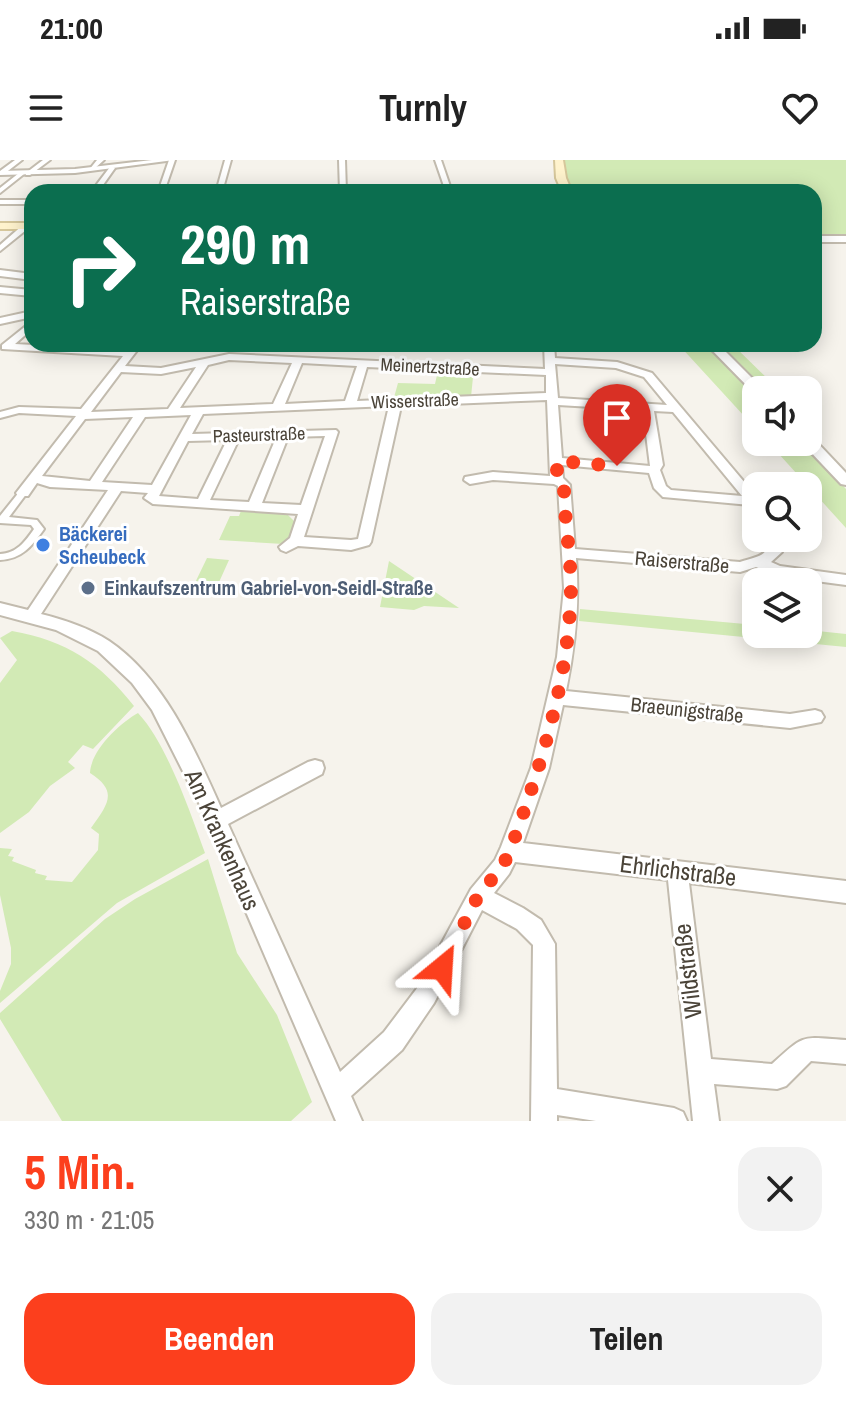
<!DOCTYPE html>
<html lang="de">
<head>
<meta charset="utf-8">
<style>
  :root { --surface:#fff; --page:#f2f2f2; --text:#222; --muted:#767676; --accent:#fc3f1d }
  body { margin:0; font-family:"Archivo Narrow",sans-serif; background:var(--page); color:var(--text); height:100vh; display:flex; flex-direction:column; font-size:30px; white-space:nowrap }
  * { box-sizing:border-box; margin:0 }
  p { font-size:26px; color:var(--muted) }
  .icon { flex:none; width:44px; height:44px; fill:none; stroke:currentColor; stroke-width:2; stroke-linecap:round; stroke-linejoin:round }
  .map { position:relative; height:961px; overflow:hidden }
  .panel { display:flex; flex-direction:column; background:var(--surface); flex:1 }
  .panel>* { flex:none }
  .banner { position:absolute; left:24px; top:24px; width:798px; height:168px; border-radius:24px; box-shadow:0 4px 20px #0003; background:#0b6e4f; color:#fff; overflow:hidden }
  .fabs { position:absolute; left:742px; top:216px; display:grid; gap:16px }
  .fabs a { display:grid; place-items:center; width:80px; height:80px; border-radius:16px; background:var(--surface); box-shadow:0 4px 20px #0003; font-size:40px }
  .pin { position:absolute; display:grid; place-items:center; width:68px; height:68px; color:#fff; margin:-82px -34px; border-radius:50% 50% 50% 0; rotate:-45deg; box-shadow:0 0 8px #0007 }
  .pin .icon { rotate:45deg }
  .me { position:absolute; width:88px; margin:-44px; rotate:27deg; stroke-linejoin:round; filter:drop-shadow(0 0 6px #0008) }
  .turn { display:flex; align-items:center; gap:28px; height:168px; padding:0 24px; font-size:36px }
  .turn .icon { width:104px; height:104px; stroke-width:2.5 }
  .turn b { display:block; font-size:56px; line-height:68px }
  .round { display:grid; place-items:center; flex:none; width:84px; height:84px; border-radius:24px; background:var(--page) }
  .summary { display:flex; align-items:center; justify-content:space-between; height:136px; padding:0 24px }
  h1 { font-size:48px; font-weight:700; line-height:60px; color:var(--accent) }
  .button { display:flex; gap:16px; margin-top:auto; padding:16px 24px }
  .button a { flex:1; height:92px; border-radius:24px; background:var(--accent); color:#fff; font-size:32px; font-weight:700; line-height:92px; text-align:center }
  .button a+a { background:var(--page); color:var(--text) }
  .status { display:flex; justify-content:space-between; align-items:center; height:56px; padding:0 40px; background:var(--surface); direction:ltr }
  .status svg { height:22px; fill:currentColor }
  header { display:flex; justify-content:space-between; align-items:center; height:104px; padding:0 24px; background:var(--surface); font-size:36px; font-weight:700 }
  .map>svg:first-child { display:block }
  .green { fill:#d2eab5 }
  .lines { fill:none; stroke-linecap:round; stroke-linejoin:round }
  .pedestrian-casing { stroke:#c2bbae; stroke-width:4 }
  .minor-casing { stroke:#c2bbae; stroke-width:4 }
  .tertiary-casing { stroke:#c2bbae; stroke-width:4 }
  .secondary-casing { stroke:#d6c79b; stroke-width:4 }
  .pedestrian { fill:#fff; fill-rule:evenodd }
  .minor { fill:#fff; fill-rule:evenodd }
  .tertiary { fill:#fff; fill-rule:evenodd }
  .secondary { fill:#fff3cd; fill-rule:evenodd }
  .route { stroke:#fc3f1d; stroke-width:14; stroke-dasharray:0 25.2 }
  .shop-dot { fill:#3f7fe0; stroke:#fff; stroke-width:3 }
  .service-dot { fill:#5c6f8a; stroke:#fff; stroke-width:3 }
  .labels { text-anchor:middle; stroke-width:6; stroke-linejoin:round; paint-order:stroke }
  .far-street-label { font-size:18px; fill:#4b4439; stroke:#fff }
  .shop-label { font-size:20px; font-weight:bold; fill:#366cbe; stroke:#fff; text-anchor:start }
  .street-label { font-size:20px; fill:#4b4439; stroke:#fff }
  .service-label { font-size:20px; font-weight:bold; fill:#4e5e75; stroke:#fff; text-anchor:start }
  .near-street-label { font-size:24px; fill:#4b4439; stroke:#fff }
</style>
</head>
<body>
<div class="status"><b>21:00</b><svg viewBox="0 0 49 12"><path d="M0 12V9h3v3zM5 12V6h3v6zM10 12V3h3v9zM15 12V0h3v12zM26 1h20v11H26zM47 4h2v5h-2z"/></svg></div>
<header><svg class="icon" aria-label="menu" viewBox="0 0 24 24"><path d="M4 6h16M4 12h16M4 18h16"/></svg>Turnly<svg class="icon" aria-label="heart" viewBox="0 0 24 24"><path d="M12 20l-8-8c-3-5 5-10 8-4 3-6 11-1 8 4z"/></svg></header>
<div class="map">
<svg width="846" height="961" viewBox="0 0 846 961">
  <rect width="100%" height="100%" fill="#f6f3ec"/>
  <!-- green -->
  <path class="green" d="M 562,0 L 846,0 L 846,76 L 814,76 L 814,32 L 571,32 L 563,12 Z
    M 678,184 L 707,184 L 756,235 L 756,269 Z
    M 718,184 L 732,184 L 779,230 L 764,230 Z
    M 437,215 L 473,217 L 471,237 L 393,241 L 398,223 L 435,224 Z
    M 768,282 L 802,282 L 846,329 L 846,368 Z
    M 242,348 L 284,351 L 296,363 L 290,380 L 283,384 L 219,380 L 230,356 L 239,356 Z
    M 207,398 L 229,400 L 215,431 L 192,429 Z
    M 389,401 L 459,448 L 424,446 L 414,450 L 380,447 Z
    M 580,449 L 756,465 L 756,474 L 808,474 L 808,470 L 846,474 L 846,487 L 579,461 Z
    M 12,471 C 67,481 99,502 134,546 L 93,589 L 83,585 L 68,602 L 75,608 L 50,626 L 29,652 L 0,673 L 0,523 L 17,500 L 0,478 Z
    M 138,553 C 167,584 190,652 205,693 L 117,743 L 0,843 L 0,831 L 11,804 L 11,788 L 0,735 L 0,688 L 12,689 L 8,696 L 14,697 L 12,701 L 36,710 L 35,713 L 47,716 L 45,720 L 72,722 L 98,690 L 99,674 L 91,668 C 109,643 118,631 90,613 C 91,590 120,563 138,553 Z
    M 208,699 L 237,793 L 277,855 L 312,942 L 291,961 L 62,961 L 0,859 L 0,853 L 105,759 L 135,739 Z"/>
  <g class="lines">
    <!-- pedestrian casing -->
    <g class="pedestrian-casing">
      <path id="pedestrian" d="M 23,330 L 27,333 L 9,357 L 37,360 L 44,369 C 32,386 22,399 0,400 L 0,394 C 17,393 25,382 34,369 L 31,365 L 0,363 L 0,356 L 20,331 Z"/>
    </g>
    <!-- minor casing -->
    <g class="minor-casing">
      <path id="minor" d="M 15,0 L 22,0 L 4,14 L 0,14 L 0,11 Z
        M 43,0 L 50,0 L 30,15 L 26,15 L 26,13 Z
        M 97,0 L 104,0 L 93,10 L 89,10 Z
        M 169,0 L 175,0 L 164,32 L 158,32 Z
        M 225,0 L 231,0 L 222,32 L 216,32 Z
        M 339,0 L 345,0 L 346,32 L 340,32 Z
        M 435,0 L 441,0 L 452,32 L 390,32 L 445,29 Z
        M 110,7 L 115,8 L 98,32 L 91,32 Z
        M 19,13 L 24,14 L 0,33 L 0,28 Z
        M 0,40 L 32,40 L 32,44 L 0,44 Z
        M 24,64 L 31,66 L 0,91 L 0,85 Z
        M 0,110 L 32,114 L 32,120 L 0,116 Z
        M 0,127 L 32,130 L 32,136 L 0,133 Z
        M 32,151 L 32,157 L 0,164 L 0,158 Z
        M 32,161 L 32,169 L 15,184 L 127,190 L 132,184 L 142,184 L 125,206 L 161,208 L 229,194 L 545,209 L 544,184 L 554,184 L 555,198 L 617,202 L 652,213 L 756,336 L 756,348 L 750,345 L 663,337 L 654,328 L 649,313 L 562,305 L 563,318 L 570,325 L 575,389 L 740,402 C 757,396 767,398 771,378 L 785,378 L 782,392 L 771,402 L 780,406 L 846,415 L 846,425 L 778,416 L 756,407 L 740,412 L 576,398 C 580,443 575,487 566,531 L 790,554 L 815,550 L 821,552 L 824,557 L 821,562 L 790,568 L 563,545 L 549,608 L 523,683 L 846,721 L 846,743 L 689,723 L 711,899 L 772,904 C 806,873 801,877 846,880 L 846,904 L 811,901 L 786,926 L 777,929 L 714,924 L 719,961 L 693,961 L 668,720 L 515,702 L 509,714 L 494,733 L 523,748 L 541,760 L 555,784 L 557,929 L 674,948 L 683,952 L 687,961 L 596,961 L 557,955 L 557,961 L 531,961 L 533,785 L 517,769 L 482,750 L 434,843 L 402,890 L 351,936 L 362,961 L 336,961 L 200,645 L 152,550 L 132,523 L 98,491 L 56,470 L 0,455 L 0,443 L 28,450 L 108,330 L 50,327 L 37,323 L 28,336 L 18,336 L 16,333 L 76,256 L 19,253 L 0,258 L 0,252 L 19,247 L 81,249 L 123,196 L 2,189 L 2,185 ZM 229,200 L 292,203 L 273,244 L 180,248 L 208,205 ZM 302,203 L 357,206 L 345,241 L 285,244 ZM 555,204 L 616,208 L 644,217 L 667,245 L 558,238 ZM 196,207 L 168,249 L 91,252 L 121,212 L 161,214 ZM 367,207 L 546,215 L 546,233 L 357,241 ZM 547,240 L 550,316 L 493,312 L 465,317 L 464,320 L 470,324 L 493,320 L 554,324 L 558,326 L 564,428 L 557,497 L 531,608 L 501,687 L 495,700 L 471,729 L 418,827 L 384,872 L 340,912 L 228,664 L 322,614 L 324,608 L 322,602 L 315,600 L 308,602 L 221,648 C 195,590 164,518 109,481 C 89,468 65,460 41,454 L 121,331 L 148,333 L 144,338 L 153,344 L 298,354 L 290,378 L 279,387 L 281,390 L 286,392 L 298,386 L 351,390 L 369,385 L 371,382 L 401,246 ZM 558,245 L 643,250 L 650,306 L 562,298 ZM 389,246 L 358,379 L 351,380 L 304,377 L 338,272 L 336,270 L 192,274 L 203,254 ZM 654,251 L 673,252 L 742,336 L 671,330 L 666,326 L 660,310 L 663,305 ZM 191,255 L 152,325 L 102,322 L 145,257 ZM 133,257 L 90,321 L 42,316 L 85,259 ZM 325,276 L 301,345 L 262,343 L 288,277 ZM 276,278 L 249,342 L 210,340 L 239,279 ZM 227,280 L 198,339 L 159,336 L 188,281 Z"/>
    </g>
    <!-- tertiary casing -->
    <g class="tertiary-casing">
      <path id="tertiary" d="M 152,0 L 174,0 L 75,13 L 0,15 L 0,11 L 75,9 Z
        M 814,76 L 846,76 L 846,82 L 814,82 Z
        M 706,184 L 718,184 L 764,230 L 754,233 Z
        M 808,277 L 813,278 L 846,313 L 846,325 L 841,324 L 803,284 L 802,282 L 808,282 Z"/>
    </g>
    <!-- secondary casing -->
    <g class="secondary-casing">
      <path id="secondary" d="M 555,0 L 563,0 L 566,18 L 572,32 L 562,32 L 556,18 Z
        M 0,63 L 32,63 L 32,69 L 0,69 Z"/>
    </g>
    <!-- pedestrian -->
    <use href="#pedestrian" class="pedestrian"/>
    <!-- minor -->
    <use href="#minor" class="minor"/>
    <!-- tertiary -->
    <use href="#tertiary" class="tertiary"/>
    <!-- secondary -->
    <use href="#secondary" class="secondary"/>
  </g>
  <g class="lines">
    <!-- route -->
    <path class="route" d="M 442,808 L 478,736 L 502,707 L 510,691 C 541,605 569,520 571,429 C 571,394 564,360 564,325 L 557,320 L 557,301 L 617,306"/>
  </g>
  <!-- markers -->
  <circle class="shop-dot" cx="43" cy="385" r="8"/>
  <circle class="service-dot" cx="88" cy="428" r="8"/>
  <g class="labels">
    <!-- far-street labels -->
    <g class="far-street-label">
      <text transform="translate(430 207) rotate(3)" y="6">Meinertzstraße</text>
      <text transform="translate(415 241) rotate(-2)" y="6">Wisserstraße</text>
      <text transform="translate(259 275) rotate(-2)" y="6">Pasteurstraße</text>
    </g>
    <!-- shop labels -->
    <g class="shop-label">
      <text x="59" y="381">Bäckerei<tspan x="59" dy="23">Scheubeck</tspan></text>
    </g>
    <!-- street labels -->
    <g class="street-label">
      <text transform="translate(682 402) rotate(5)" y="7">Raiserstraße</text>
      <text transform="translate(687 550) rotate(6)" y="7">Braeunigstraße</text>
    </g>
    <!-- service labels -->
    <g class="service-label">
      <text x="104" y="435">Einkaufszentrum Gabriel-von-Seidl-Straße</text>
    </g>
    <!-- near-street labels -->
    <g class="near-street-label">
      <text transform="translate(222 680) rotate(66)" y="8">Am Krankenhaus</text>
      <text transform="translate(678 711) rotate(7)" y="8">Ehrlichstraße</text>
      <text transform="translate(688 811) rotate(-97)" y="8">Wildstraße</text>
    </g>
  </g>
</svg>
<div class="fabs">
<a><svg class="icon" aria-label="sound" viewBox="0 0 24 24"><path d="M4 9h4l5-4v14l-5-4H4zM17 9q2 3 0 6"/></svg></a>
<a><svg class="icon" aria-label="search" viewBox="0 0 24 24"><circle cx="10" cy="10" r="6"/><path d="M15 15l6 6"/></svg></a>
<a><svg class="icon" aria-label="layers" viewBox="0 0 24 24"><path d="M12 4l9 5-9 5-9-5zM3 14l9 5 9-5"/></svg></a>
</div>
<div class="pin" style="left:617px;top:306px;background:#d93025"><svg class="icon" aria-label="arrive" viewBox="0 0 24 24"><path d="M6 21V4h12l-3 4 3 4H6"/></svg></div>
<svg class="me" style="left:442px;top:808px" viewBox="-20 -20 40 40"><path d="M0-17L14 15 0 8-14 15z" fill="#fc3f1d" stroke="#fff" stroke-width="4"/></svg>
<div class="banner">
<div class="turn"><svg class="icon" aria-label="right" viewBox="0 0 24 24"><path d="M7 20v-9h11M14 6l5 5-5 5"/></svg><div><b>290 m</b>Raiserstraße</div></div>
</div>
</div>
<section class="panel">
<div class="summary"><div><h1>5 Min.</h1><p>330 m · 21:05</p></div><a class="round"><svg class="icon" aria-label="close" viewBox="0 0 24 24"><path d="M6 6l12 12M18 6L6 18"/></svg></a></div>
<div class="button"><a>Beenden</a><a>Teilen</a></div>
</section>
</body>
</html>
